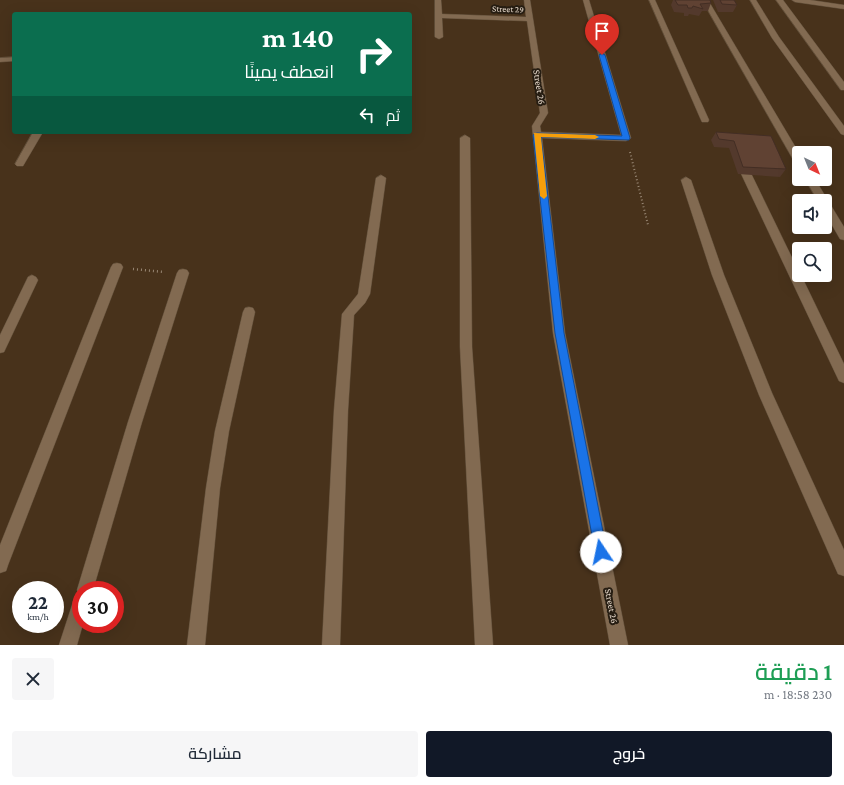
<!DOCTYPE html>
<html lang="ar">
<head>
<meta charset="utf-8">
<style>
  :root { --surface:#fff; --page:#f6f6f7; --text:#1f2937; --muted:#747a83; --accent:#111827 }
  body { margin:0; font-family:"Crimson Pro",Cairo,serif; background:var(--page); color:var(--text); direction:rtl; height:100vh; display:flex; flex-direction:column; font-size:15px; white-space:nowrap }
  * { box-sizing:border-box; margin:0 }
  p { font-size:13px; color:var(--muted) }
  .icon { flex:none; width:22px; height:22px; fill:none; stroke:currentColor; stroke-width:2; stroke-linecap:round; stroke-linejoin:round }
  .map { position:relative; height:645px; overflow:hidden; direction:ltr }
  .drawer { display:flex; flex-direction:column; background:var(--surface); flex:1 }
  .drawer>* { flex:none }
  .guide { position:absolute; left:12px; top:12px; width:400px; height:122px; border-radius:4px; box-shadow:0 4px 16px #0002; direction:rtl; background:#0b6e4f; color:#fff; overflow:hidden }
  .needle { width:26px; rotate:137deg }
  .buttons { position:absolute; left:792px; top:146px; display:grid; gap:8px }
  .buttons a { display:grid; place-items:center; width:40px; height:40px; border-radius:4px; background:var(--surface); box-shadow:0 4px 16px #0002; font-size:20px }
  .speed { position:absolute; left:12px; top:581px; display:flex; gap:8px; font-size:20px; font-weight:700; text-align:center }
  .speed>* { display:grid; place-content:center; width:52px; height:52px; border-radius:50%; background:var(--surface); box-shadow:0 4px 16px #0002; line-height:1 }
  .speed small { font-size:10px; font-weight:400 }
  .speed .limit { border:6px solid #d22; background:#fff; color:#111 }
  .pin { position:absolute; display:grid; place-items:center; width:34px; height:34px; color:#fff; margin:-41px -17px; border-radius:50% 50% 50% 0; rotate:-45deg; box-shadow:0 0 4px #0007 }
  .pin .icon { rotate:45deg }
  .me { position:absolute; width:44px; margin:-22px; rotate:349deg; stroke-linejoin:round; filter:drop-shadow(0 0 3px #0008) }
  .turn { display:flex; align-items:center; gap:14px; height:84px; padding:0 12px; font-size:18px }
  .turn .icon { width:52px; height:52px; stroke-width:2.5 }
  .turn b { display:block; font-size:28px; line-height:34px }
  .then { display:flex; align-items:center; height:38px; padding:0 12px; background:#0003; gap:8px; font-size:15px }
  .round { display:grid; place-items:center; flex:none; width:42px; height:42px; border-radius:4px; background:var(--page) }
  .summary { display:flex; align-items:center; justify-content:space-between; height:68px; padding:0 12px }
  h1 { font-size:24px; font-weight:600; line-height:30px; color:#1e9e55 }
  .button { display:flex; gap:8px; margin-top:auto; padding:8px 12px }
  .button a { flex:1; height:46px; border-radius:4px; background:var(--accent); color:#fff; font-size:16px; font-weight:600; line-height:46px; text-align:center }
  .button a+a { background:var(--page); color:var(--text) }
  .map>svg:first-child { display:block }
  .lines { fill:none; stroke-linecap:round; stroke-linejoin:round }
  .street-casing { stroke:#614f3a; stroke-width:1 }
  .secondary-casing { stroke:#614f3a; stroke-width:1 }
  .path-far1 { stroke:#988774; stroke-width:2; stroke-dasharray:1 2.5; stroke-linecap:butt }
  .path { stroke:#988774; stroke-width:2.5; stroke-dasharray:1 3; stroke-linecap:butt }
  .street { fill:#826a51; fill-rule:evenodd }
  .secondary { fill:#826a51; fill-rule:evenodd }
  .wall { fill:#53392c }
  .building { fill:#604233; stroke:#432e24 }
  .route { fill:#1a73e8; stroke:#114b97 }
  .slow { fill:#f59e0b }
  .labels { text-anchor:middle; stroke-width:4; stroke-linejoin:round; paint-order:stroke }
  .far-street-label { font-size:9px; fill:#e5d7c9; stroke:#261d12 }
  .street-label { font-size:10px; fill:#e5d7c9; stroke:#261d12 }
</style>
</head>
<body>
<div class="map">
<svg width="844" height="645" viewBox="0 0 844 645">
  <rect width="100%" height="100%" fill="#48321b"/>
  <g class="lines">
    <!-- street casing -->
    <g class="street-casing">
      <path id="street" d="M 435,0 L 441,0 L 442,14 L 526,17 L 524,0 L 530,0 L 548,113 L 540,126 L 541,132 L 621,135 L 583,0 L 589,0 L 631,138 L 626,141 L 542,138 L 565,333 L 628,645 L 610,645 L 553,333 L 532,126 L 540,113 L 527,21 L 442,18 L 443,37 L 439,39 L 435,37 Z
        M 649,0 L 655,0 L 709,120 L 708,122 L 702,122 L 701,120 Z
        M 702,0 L 708,0 L 799,153 L 799,164 L 794,161 Z
        M 750,0 L 756,0 L 779,37 L 844,126 L 844,135 L 841,134 L 772,38 Z
        M 776,0 L 783,0 L 844,82 L 844,90 L 841,90 Z
        M 14,57 L 14,61 L 0,62 L 0,58 Z
        M 33,132 L 43,132 L 23,166 L 17,166 L 15,164 Z
        M 465,135 L 470,138 L 472,347 L 493,645 L 475,645 L 460,347 L 460,138 Z
        M 740,158 L 745,161 L 799,272 L 799,275 L 801,275 L 844,364 L 844,383 L 839,381 L 735,161 Z
        M 381,175 L 386,178 L 370,294 L 365,303 L 354,315 L 348,410 L 340,645 L 322,645 L 334,410 L 342,314 L 358,294 L 376,178 Z
        M 686,177 L 691,180 L 724,275 L 772,393 L 844,550 L 844,576 L 838,574 L 759,395 L 712,275 L 681,180 Z
        M 805,179 L 815,179 L 844,227 L 844,240 L 840,239 L 825,213 L 825,201 L 818,201 Z
        M 117,263 L 121,264 L 123,267 L 8,565 L 6,571 L 0,573 L 0,545 L 111,267 L 113,264 Z
        M 183,269 L 187,270 L 189,273 L 142,422 L 93,590 L 81,590 L 81,624 L 83,624 L 77,645 L 59,645 L 73,602 L 75,596 L 79,595 L 77,590 L 128,422 L 177,273 L 179,270 Z
        M 32,275 L 36,277 L 38,280 L 4,352 L 0,353 L 0,335 L 28,277 Z
        M 249,307 L 253,308 L 255,312 L 229,431 L 220,488 L 205,645 L 187,645 L 206,488 L 215,431 L 243,312 L 245,308 Z"/>
    </g>
    <!-- secondary casing -->
    <g class="secondary-casing">
      <path id="secondary" d="M 792,0 L 810,0 L 844,5 L 844,9 L 795,2 Z"/>
    </g>
    <!-- path-far1 -->
    <path class="path-far1" d="M 630,152 L 648,225"/>
    <!-- path -->
    <path class="path" d="M 133,269 L 164,272"/>
    <!-- street -->
    <use href="#street" class="street"/>
    <!-- secondary -->
    <use href="#secondary" class="secondary"/>
  </g>
  <!-- wall -->
  <path class="wall" d="M 673,0 L 710,0 L 711,3 L 708,11 L 702,11 L 699,16 L 689,14 L 688,16 L 684,16 L 684,13 L 674,12 L 671,5 Z
    M 713,0 L 734,0 L 737,5 L 733,12 L 718,12 Z
    M 716,132 L 771,136 L 786,169 L 780,177 L 738,174 L 729,148 L 714,147 L 711,140 Z"/>
  <!-- building -->
  <path class="building" d="M 675,0 L 710,0 L 711,3 L 700,4 L 703,9 L 693,6 L 692,8 L 688,8 L 687,5 L 678,5 Z
    M 720,0 L 734,0 L 737,5 L 722,4 Z
    M 716,132 L 771,136 L 786,169 L 743,167 L 734,141 L 719,139 Z"/>
  <!-- route -->
  <path class="route" d="M 602,53 L 605,55 L 630,138 L 629,140 L 541,137 L 564,333 L 607,552 L 605,556 L 601,557 L 597,556 L 595,552 L 555,333 L 533,135 L 537,133 L 622,136 L 599,55 Z"/>
  <!-- slow -->
  <path class="slow" d="M 534,133 L 595,135 L 599,137 L 595,139 L 541,137 L 547,196 L 544,199 L 540,196 Z"/>
  <g class="labels">
    <!-- far-street labels -->
    <g class="far-street-label">
      <text transform="translate(508 9) rotate(2)" y="3">Street 29</text>
    </g>
    <!-- street labels -->
    <g class="street-label">
      <text transform="translate(540 87) rotate(81)" y="4">Street 26</text>
      <text transform="translate(612 606) rotate(79)" y="4">Street 26</text>
    </g>
  </g>
</svg>
<div class="buttons">
<a><svg class="needle" viewBox="-14 -14 28 28"><path d="M0-13l5 13h-10z" fill="#e53935"/><path d="M0 13l5-13h-10z" fill="#747a83"/></svg></a>
<a><svg class="icon" aria-label="sound" viewBox="0 0 24 24"><path d="M4 9h4l5-4v14l-5-4H4zM17 9q2 3 0 6"/></svg></a>
<a><svg class="icon" aria-label="search" viewBox="0 0 24 24"><circle cx="10" cy="10" r="6"/><path d="M15 15l6 6"/></svg></a>
</div>
<div class="speed"><div>22<small>km/h</small></div><div class="limit">30</div></div>
<div class="pin" style="left:602px;top:55px;background:#d93025"><svg class="icon" aria-label="arrive" viewBox="0 0 24 24"><path d="M6 21V4h12l-3 4 3 4H6"/></svg></div>
<svg class="me" style="left:601px;top:552px" viewBox="-20 -20 40 40"><circle r="19" fill="#fff"/><path d="M0-13L10 11 0 6-10 11z" fill="#1a73e8"/></svg>
<div class="guide">
<div class="turn"><svg class="icon" aria-label="right" viewBox="0 0 24 24"><path d="M7 20v-9h11M14 6l5 5-5 5"/></svg><div><b>140 m</b>انعطف يمينًا</div></div>
<div class="then">ثم<svg class="icon" aria-label="left" viewBox="0 0 24 24"><path d="M17 20v-9H6M10 6l-5 5 5 5"/></svg></div>
</div>
</div>
<section class="drawer">
<div class="summary"><div><h1>1 دقيقة</h1><p>230 m · 18:58</p></div><a class="round"><svg class="icon" aria-label="close" viewBox="0 0 24 24"><path d="M6 6l12 12M18 6L6 18"/></svg></a></div>
<div class="button"><a>خروج</a><a>مشاركة</a></div>
</section>
</body>
</html>
